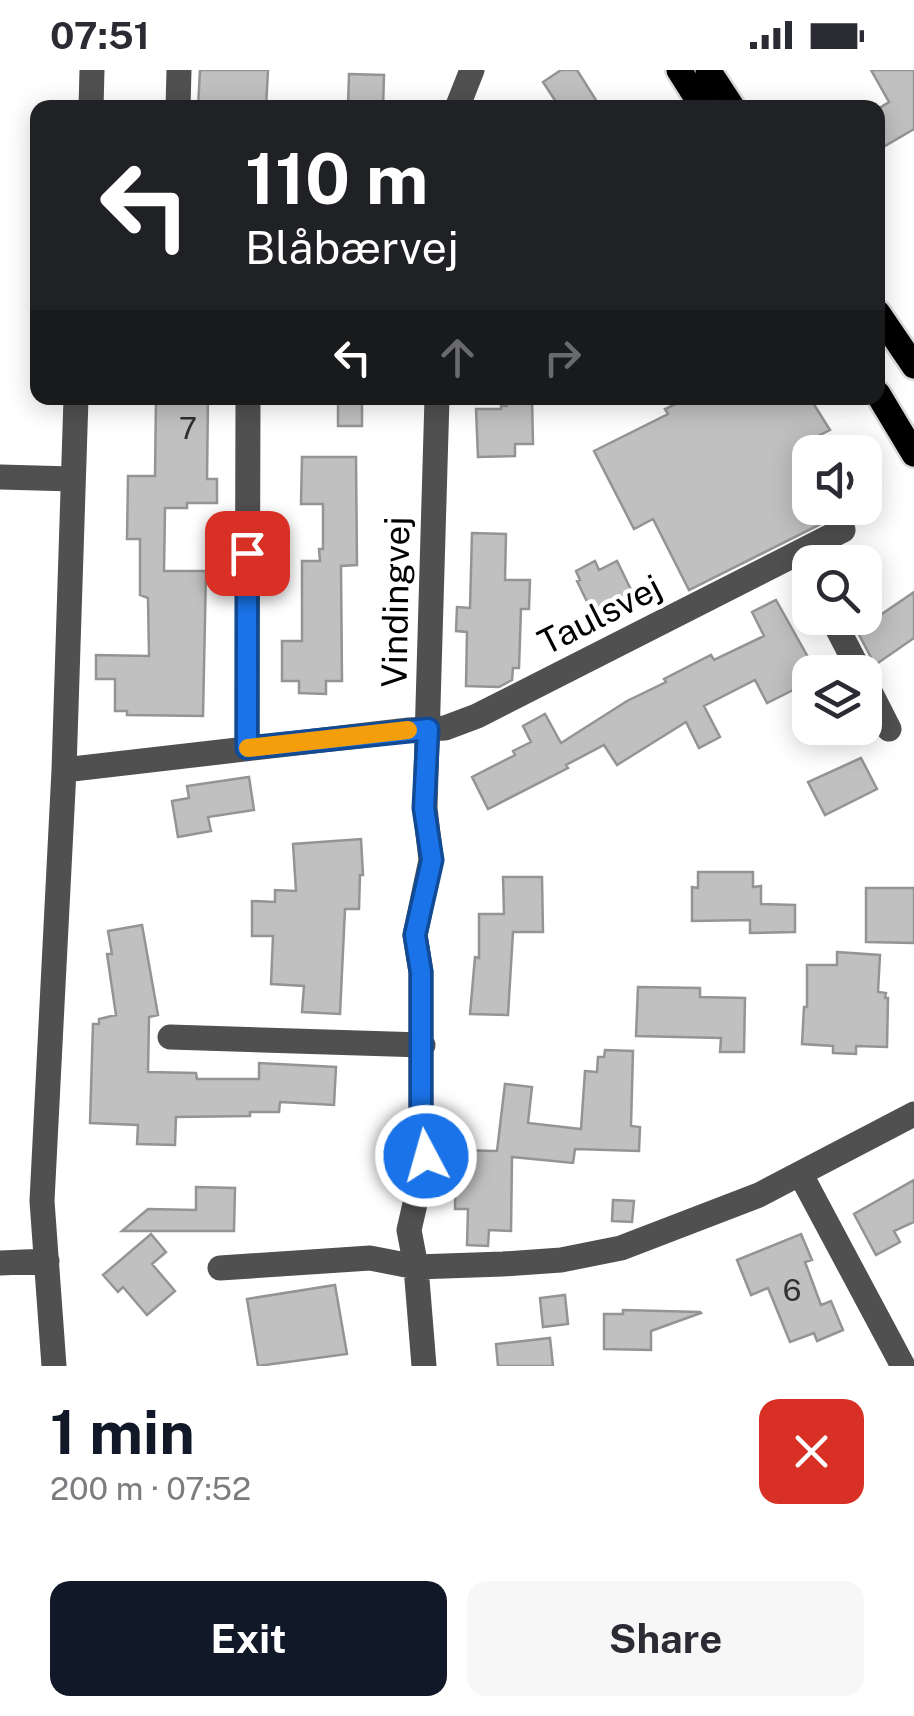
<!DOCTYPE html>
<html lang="en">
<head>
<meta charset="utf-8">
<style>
  :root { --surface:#fff; --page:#f7f7f7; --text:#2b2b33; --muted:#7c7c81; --accent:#111827 }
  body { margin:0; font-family:"Public Sans",sans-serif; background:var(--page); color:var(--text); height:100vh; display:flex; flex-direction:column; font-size:38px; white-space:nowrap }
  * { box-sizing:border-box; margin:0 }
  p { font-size:32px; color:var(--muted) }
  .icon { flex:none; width:55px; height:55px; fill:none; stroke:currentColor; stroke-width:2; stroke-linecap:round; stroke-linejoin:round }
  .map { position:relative; height:1296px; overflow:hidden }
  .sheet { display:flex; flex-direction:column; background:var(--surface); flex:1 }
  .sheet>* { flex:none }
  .guide { position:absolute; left:30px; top:30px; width:855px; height:305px; border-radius:20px; box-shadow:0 5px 25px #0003; background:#202124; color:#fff; overflow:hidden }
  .controls { position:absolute; left:792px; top:365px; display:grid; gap:20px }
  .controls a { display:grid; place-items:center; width:90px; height:90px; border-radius:20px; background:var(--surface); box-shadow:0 5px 25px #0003; font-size:50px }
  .pin { position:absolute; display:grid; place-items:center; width:85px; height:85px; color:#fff; margin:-42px; border-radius:20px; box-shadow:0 5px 15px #0006 }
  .me { position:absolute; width:110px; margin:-55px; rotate:354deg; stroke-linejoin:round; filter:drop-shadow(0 0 8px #0008) }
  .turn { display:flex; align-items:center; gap:35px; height:210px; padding:0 50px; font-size:45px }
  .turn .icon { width:130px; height:130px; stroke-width:2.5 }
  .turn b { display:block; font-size:70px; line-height:85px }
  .lanes { display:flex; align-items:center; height:95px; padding:0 50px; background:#0003; justify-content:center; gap:50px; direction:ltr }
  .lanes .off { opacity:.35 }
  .round { display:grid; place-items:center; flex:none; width:105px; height:105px; border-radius:20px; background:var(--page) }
  .head { display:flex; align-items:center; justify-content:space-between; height:170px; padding:0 50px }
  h1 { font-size:60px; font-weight:700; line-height:75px; color:var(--accent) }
  .action { display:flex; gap:20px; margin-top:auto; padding:20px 50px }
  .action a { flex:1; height:115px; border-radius:20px; background:var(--accent); color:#fff; font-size:40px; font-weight:700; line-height:115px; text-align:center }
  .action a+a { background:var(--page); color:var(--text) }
  .status { display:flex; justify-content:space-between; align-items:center; height:70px; padding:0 50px; background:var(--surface); direction:ltr }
  .status svg { height:28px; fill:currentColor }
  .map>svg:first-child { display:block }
  .building { fill:#c0c0c0; stroke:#949494; stroke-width:2.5 }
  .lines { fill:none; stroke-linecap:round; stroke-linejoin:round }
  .major-casing { stroke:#dbdbdb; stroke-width:30 }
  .minor { stroke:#505050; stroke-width:25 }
  .major { stroke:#000; stroke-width:25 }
  .route-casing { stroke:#114b97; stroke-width:25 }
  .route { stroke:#1a73e8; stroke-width:18 }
  .slow { stroke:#f59e0b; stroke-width:18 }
  .labels { text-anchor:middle; stroke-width:9; stroke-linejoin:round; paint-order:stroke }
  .number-label { font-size:30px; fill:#303030 }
  .street-label { font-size:35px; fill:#000; stroke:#fff }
</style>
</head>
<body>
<div class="status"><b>07:51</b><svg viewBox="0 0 49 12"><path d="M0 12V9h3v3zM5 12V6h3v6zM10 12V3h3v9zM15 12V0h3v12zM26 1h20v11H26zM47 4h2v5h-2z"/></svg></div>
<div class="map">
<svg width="914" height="1296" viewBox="0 0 914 1296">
  <rect width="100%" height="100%" fill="#fff"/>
  <!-- building -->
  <path class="building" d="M 200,0 L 268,0 L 266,38 L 198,38 Z
    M 561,0 L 577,0 L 601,38 L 560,38 L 543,12 Z
    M 871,0 L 914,0 L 914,59 L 878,80 L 878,39 L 889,32 Z
    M 349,4 L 384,5 L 383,38 L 348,38 Z
    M 156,328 L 208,328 L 207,409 L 217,409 L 217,433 L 187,433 L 187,438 L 165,438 L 164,501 L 206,501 L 203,646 L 127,645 L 127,641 L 115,641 L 115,609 L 96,609 L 96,585 L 149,586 L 148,528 L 140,525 L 140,469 L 127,469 L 128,406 L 155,406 Z
    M 338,328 L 362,328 L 362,356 L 338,356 Z
    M 507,328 L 532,328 L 533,374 L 515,374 L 515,386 L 478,387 L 476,339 L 501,339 L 501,336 L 507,336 Z
    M 688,328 L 810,328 L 830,360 L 814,368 L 822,382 L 810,382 L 810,438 L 853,438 L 689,520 L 653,449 L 634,459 L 594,381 L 668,344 L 665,339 Z
    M 302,387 L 356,387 L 357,495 L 341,496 L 342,611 L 326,611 L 326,624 L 299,623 L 299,611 L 282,611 L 282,571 L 302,571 L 302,491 L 320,491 L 319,479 L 323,479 L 323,434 L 301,434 Z
    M 472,463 L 506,464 L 505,510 L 530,510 L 529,539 L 521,539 L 519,598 L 513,598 L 512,610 L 499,617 L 466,616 L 467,562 L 456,561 L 457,537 L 470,538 Z
    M 595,491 L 599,500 L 617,491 L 634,526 L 594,546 L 577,511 L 580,510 L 576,501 Z
    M 914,522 L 914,568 L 875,595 L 857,561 Z
    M 776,530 L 813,596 L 800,603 L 805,614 L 767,633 L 755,610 L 704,636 L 720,667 L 699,678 L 686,652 L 617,695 L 604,675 L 566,695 L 568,698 L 488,739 L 472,707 L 515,685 L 513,681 L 531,672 L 523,656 L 545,644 L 561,673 L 627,631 L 666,612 L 664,609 L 711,585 L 714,590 L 764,566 L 752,542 Z
    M 861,688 L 877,719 L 825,745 L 808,712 Z
    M 249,707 L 254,740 L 208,747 L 211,761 L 178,767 L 172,731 L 189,728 L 187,716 Z
    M 361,769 L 363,805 L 360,805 L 359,839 L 345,839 L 340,944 L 302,942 L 304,916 L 271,914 L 273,866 L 252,866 L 252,831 L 275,832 L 275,820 L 296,821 L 293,774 Z
    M 698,802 L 753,802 L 753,817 L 761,816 L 761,834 L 795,835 L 795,862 L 750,863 L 750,850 L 692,851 L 692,817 L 698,818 Z
    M 503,807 L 542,807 L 543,862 L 513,862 L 508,945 L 470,944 L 475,887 L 479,888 L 479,844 L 504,844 Z
    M 866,818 L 914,818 L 914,873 L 866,872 Z
    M 142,855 L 158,945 L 149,947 L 148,1002 L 196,1003 L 197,1009 L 259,1009 L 259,993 L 336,997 L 334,1035 L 280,1032 L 279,1042 L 250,1042 L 250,1046 L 176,1047 L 175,1075 L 137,1074 L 138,1055 L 90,1053 L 93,954 L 99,954 L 99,949 L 116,945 L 107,884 L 112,884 L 108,861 Z
    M 837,882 L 880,885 L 878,922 L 886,923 L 885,928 L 888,928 L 887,977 L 856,976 L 856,984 L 833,983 L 833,976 L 802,974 L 804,937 L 807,937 L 807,895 L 837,895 Z
    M 638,917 L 700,918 L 700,927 L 745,928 L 744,982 L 720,982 L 721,968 L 636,966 Z
    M 605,980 L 633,981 L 631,1056 L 640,1057 L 639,1081 L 575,1079 L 573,1093 L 512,1087 L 511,1161 L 489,1160 L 488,1176 L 467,1175 L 468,1139 L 455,1139 L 456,1080 L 497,1081 L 505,1014 L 532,1017 L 528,1053 L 581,1059 L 585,1001 L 597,1002 L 598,987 L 604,987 Z
    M 914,1110 L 914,1152 L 894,1161 L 900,1172 L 876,1185 L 854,1144 Z
    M 196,1117 L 235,1118 L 234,1161 L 122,1161 L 148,1139 L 196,1140 Z
    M 613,1130 L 634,1131 L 632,1152 L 612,1151 Z
    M 151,1164 L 166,1182 L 152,1194 L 175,1221 L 147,1245 L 123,1217 L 118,1222 L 103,1205 Z
    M 801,1164 L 812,1190 L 805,1192 L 821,1235 L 831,1231 L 843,1260 L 817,1271 L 814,1263 L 790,1272 L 768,1218 L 751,1225 L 737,1190 Z
    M 335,1215 L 347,1284 L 258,1296 L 247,1229 Z
    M 565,1225 L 568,1254 L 543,1257 L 540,1228 Z
    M 623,1240 L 700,1242 L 701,1243 L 651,1261 L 651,1280 L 604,1279 L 604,1244 L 623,1244 Z
    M 550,1268 L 553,1296 L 498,1296 L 496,1274 Z"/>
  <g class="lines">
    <!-- major casing -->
    <g class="major-casing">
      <path id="major" d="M 679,0 L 703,38
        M 708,0 L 733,38
        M 878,243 L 914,296
        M 878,324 L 914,384"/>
    </g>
    <!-- minor -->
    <path class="minor" d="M 91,38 L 92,0
      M 178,38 L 179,0
      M 457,38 L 472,0
      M 0,407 L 73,409
      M 832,548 L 860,602
      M 865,612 L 889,659
      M 247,678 L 248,328
      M 64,700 L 409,660 L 445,658 L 477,646 L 843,460
      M 170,967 L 423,975
      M 801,1105 L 903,1296
      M 0,1193 L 47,1191
      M 220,1198 L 370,1188 L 416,1197 L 503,1194 L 561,1190 L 621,1178 L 759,1125 L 914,1044
      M 54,1296 L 42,1131 L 64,700 L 76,328
      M 424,1296 L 416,1197 L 409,1160 L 426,1086 L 421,1041 L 421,902 L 415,865 L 431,790 L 425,738 L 437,328"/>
    <!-- major -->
    <use href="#major" class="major"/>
  </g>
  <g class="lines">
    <!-- route casing -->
    <g class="route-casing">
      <path id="route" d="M 247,483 L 247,678 L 428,659 L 424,738 L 432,790 L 415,865 L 421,902 L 421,1040 L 426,1086"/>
    </g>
    <!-- route -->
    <use href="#route" class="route"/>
    <!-- slow -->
    <path class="slow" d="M 248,678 L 408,660"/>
  </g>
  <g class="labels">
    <!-- number labels -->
    <g class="number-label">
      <text x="188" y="369">7</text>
      <text x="792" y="1231">6</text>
    </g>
    <!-- street labels -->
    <g class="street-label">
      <text transform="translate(396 532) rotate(-89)" y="12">Vindingvej</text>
      <text transform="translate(600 545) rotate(-27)" y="12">Taulsvej</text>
    </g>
  </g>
</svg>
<div class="controls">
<a><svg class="icon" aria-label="sound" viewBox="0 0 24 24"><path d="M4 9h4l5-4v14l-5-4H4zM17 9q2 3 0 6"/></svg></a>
<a><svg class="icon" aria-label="search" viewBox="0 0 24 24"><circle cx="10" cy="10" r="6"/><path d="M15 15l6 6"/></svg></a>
<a><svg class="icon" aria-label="layers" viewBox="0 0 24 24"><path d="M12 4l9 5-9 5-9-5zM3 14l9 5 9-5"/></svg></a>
</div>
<div class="pin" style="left:247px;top:483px;background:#d93025"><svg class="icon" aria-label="arrive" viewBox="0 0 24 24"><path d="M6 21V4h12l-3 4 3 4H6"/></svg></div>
<svg class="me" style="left:426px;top:1086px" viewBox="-20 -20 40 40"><circle r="17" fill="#1a73e8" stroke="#fff" stroke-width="3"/><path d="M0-11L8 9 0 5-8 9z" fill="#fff"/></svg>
<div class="guide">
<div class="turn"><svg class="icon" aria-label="left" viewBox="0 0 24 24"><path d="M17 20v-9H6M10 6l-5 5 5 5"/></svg><div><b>110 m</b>Blåbærvej</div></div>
<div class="lanes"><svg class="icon" aria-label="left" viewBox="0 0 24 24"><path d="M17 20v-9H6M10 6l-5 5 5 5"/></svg><svg class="icon off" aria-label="ahead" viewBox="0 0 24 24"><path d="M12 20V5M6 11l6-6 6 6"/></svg><svg class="icon off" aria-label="right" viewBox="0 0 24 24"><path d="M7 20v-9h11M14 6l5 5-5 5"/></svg></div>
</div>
</div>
<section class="sheet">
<div class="head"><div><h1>1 min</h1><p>200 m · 07:52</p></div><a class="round" style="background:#d93025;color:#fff"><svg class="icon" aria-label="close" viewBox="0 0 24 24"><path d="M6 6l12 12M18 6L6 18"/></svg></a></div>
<div class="action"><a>Exit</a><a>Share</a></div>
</section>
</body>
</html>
